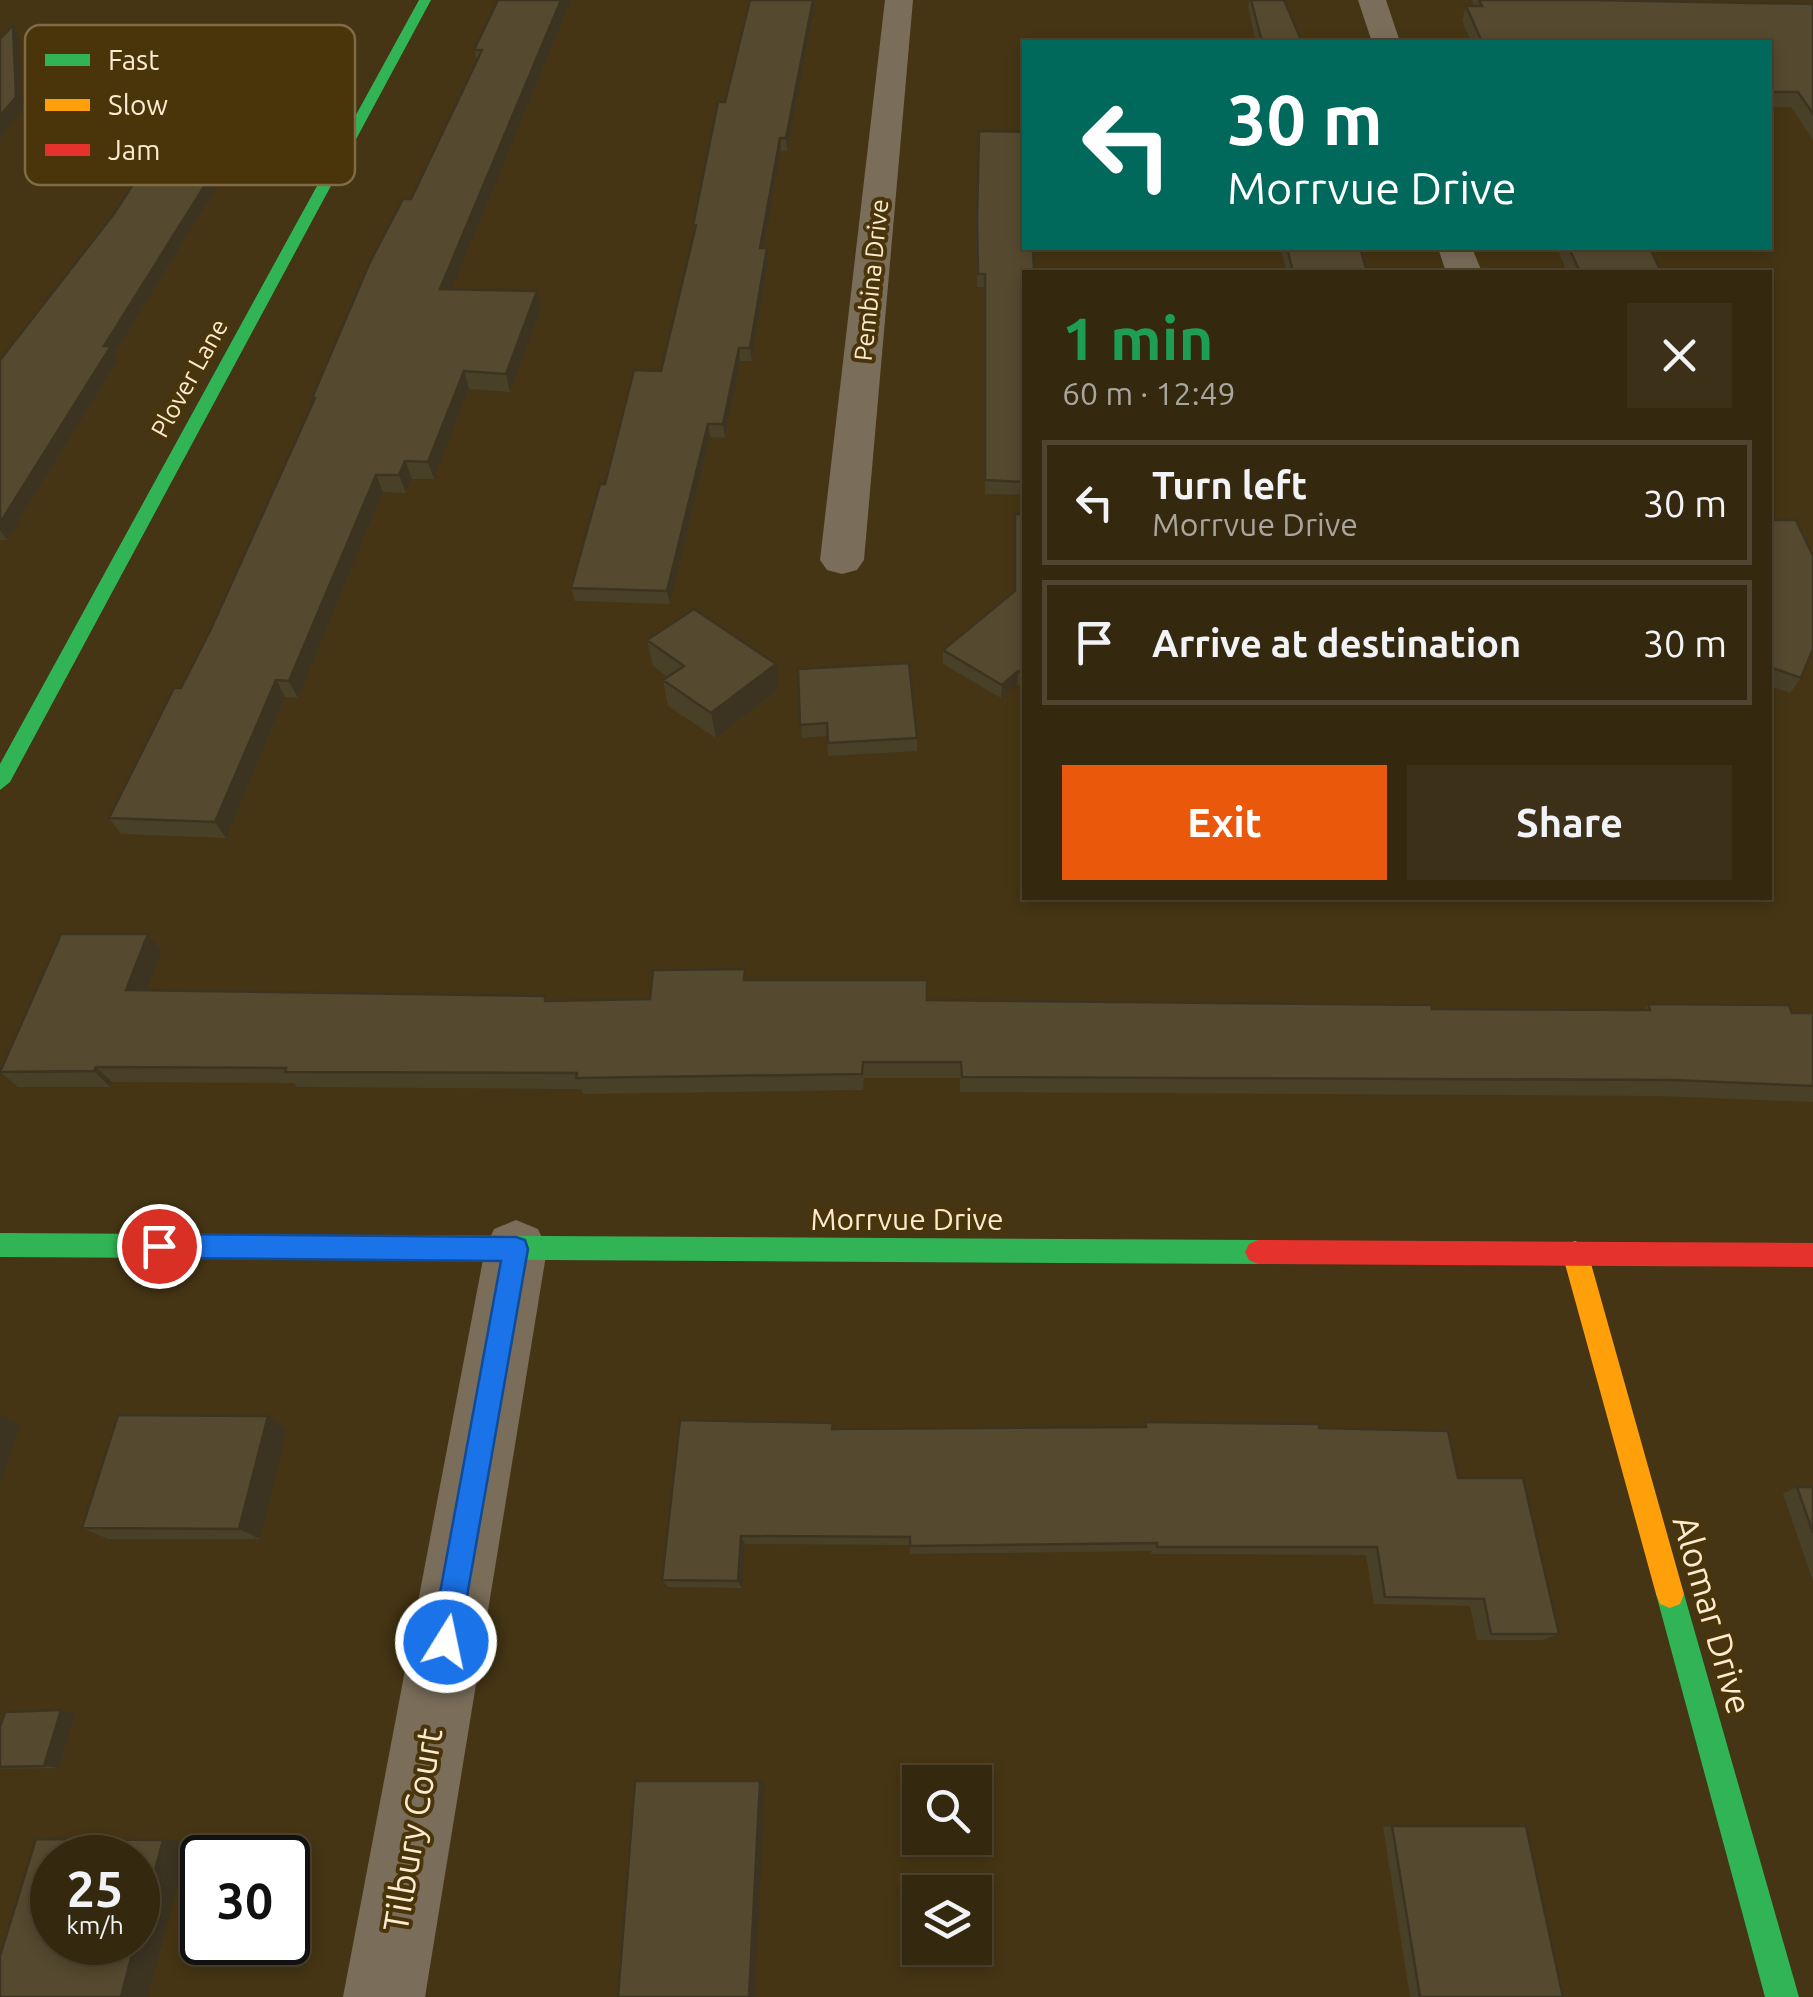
<!DOCTYPE html>
<html lang="en">
<head>
<meta charset="utf-8">
<style>
  :root { --surface:#34280f; --page:#3c3018; --text:#f1f3f6; --muted:#a9a69e; --line:#4e442f; --accent:#ea580c }
  body { margin:0; font-family:Ubuntu,sans-serif; background:var(--page); color:var(--text); height:100vh; display:flex; flex-direction:column; font-size:38px; white-space:nowrap }
  * { box-sizing:border-box; margin:0 }
  p { font-size:32px; color:var(--muted) }
  .icon { flex:none; width:55px; height:55px; fill:none; stroke:currentColor; stroke-width:2; stroke-linecap:round; stroke-linejoin:round }
  .map { position:relative; flex:1; overflow:hidden }
  .panel { position:absolute; left:1022px; top:270px; width:750px; height:630px; display:flex; flex-direction:column; background:var(--surface); border-radius:0px; box-shadow:0 5px 15px #0003,0 0 0 2px var(--line) }
  .panel>* { flex:none }
  .guide { position:absolute; left:1022px; top:40px; width:750px; height:210px; border-radius:0px; box-shadow:0 5px 15px #0003,0 0 0 2px var(--line); background:#00695c; color:#fff; overflow:hidden }
  .tools { position:absolute; left:902px; top:1765px; display:grid; gap:20px }
  .tools a { display:grid; place-items:center; width:90px; height:90px; border-radius:0px; background:var(--surface); box-shadow:0 5px 15px #0003,0 0 0 2px var(--line); font-size:50px }
  .speed { position:absolute; left:30px; top:1835px; display:flex; gap:20px; font-size:50px; font-weight:700; text-align:center }
  .speed>* { display:grid; place-content:center; width:130px; height:130px; border-radius:50%; background:var(--surface); box-shadow:0 5px 15px #0003,0 0 0 2px var(--line); line-height:1 }
  .speed small { font-size:25px; font-weight:400 }
  .speed .limit { border:5px solid #111; border-radius:15px; background:#fff; color:#111 }
  .pin { position:absolute; display:grid; place-items:center; width:85px; height:85px; color:#fff; margin:-42px; border:5px solid #fff; border-radius:50%; box-shadow:0 2px 10px #0007 }
  .me { position:absolute; width:110px; margin:-55px; rotate:10deg; stroke-linejoin:round; filter:drop-shadow(0 0 8px #0008) }
  .turn { display:flex; align-items:center; gap:35px; height:210px; padding:0 40px; font-size:45px }
  .turn .icon { width:130px; height:130px; stroke-width:2.5 }
  .turn b { display:block; font-size:70px; line-height:85px }
  .round { display:grid; place-items:center; flex:none; width:105px; height:105px; border-radius:0px; background:var(--page) }
  .summary { display:flex; align-items:center; justify-content:space-between; height:170px; padding:0 40px }
  h1 { font-size:60px; font-weight:600; line-height:75px; color:#1e9e55 }
  .action { display:flex; gap:20px; margin-top:auto; padding:20px 40px }
  .action a { flex:1; height:115px; border-radius:0px; background:var(--accent); color:#fff; font-size:40px; font-weight:600; line-height:115px; text-align:center }
  .action a+a { background:var(--page); color:var(--text) }
  ul { padding:0; list-style:none }
  li { display:flex; align-items:center; gap:30px; height:125px; margin:0 20px 15px; padding:0 20px; border:5px solid var(--line); border-radius:0px }
  li div { flex:1 }
  li b { display:block; font-size:38px }
  li em { font-style:normal }
  .map>svg:first-child { display:block }
  .lines { fill:none; stroke-linecap:round; stroke-linejoin:round }
  .street { fill:#7a6e5a; fill-rule:evenodd }
  .fast { fill:#30b455; fill-rule:evenodd }
  .slow { fill:#ff9f0a; fill-rule:evenodd }
  .jam { fill:#e5322d; fill-rule:evenodd }
  .wall { fill:#494028 }
  .shaded-wall { fill:#3c3421 }
  .building { fill:#554a2f; stroke:#3c3421; stroke-width:2.5 }
  .route { fill:#1a73e8; stroke:#114b97; stroke-width:2.5 }
  .labels { text-anchor:middle; stroke-width:8; stroke-linejoin:round; paint-order:stroke }
  .far-street-label { font-size:25px; fill:#fcebd1; stroke:#4a340a }
  .street-label { font-size:30px; fill:#fcebd1; stroke:#4a340a }
  .near-street-label { font-size:35px; fill:#fcebd1; stroke:#4a340a }
  .key { fill:#4a340a; stroke:#7f6b46; stroke-width:2.5 }
  .key-label { font-size:28px; fill:#fcebd1 }
</style>
</head>
<body>
<div class="map">
<svg width="1813" height="1997" viewBox="0 0 1813 1997">
  <rect width="100%" height="100%" fill="#453514"/>
  <g class="lines">
    <!-- street -->
    <path class="street" d="M 885,0 L 913,0 L 864,560 L 857,570 L 842,574 L 827,570 L 820,560 Z
      M 1358,0 L 1386,0 L 1400,42 L 1372,42 Z
      M 1438,248 L 1472,248 L 1482,272 L 1446,272 Z
      M 516,1220 L 538,1229 L 547,1249 L 425,1997 L 343,1997 L 485,1249 L 494,1229 Z"/>
    <!-- fast -->
    <path class="fast" d="M 419,0 L 431,0 L 10,782 L 0,790 L 0,764 Z
      M 0,1233 L 1258,1240 L 1267,1244 L 1271,1252 L 1267,1260 L 1258,1264 L 0,1257 Z
      M 1670,1580 L 1680,1584 L 1684,1594 L 1799,1997 L 1765,1997 L 1656,1594 L 1660,1584 Z"/>
    <!-- slow -->
    <path class="slow" d="M 1575,1241 L 1584,1245 L 1588,1253 L 1684,1594 L 1680,1604 L 1670,1608 L 1660,1604 L 1656,1594 L 1562,1253 L 1566,1245 Z"/>
    <!-- jam -->
    <path class="jam" d="M 1258,1240 L 1813,1243 L 1813,1267 L 1258,1264 L 1249,1260 L 1245,1252 L 1249,1244 Z"/>
  </g>
  <!-- wall -->
  <path class="wall" d="M 498,0 L 571,0 L 452,289 L 541,308 L 510,392 L 469,389 L 434,479 L 412,479 L 406,493 L 383,492 L 298,698 L 285,697 L 226,838 L 121,834 L 109,818 L 181,688 L 210,631 L 313,402 L 312,398 L 411,199 L 477,61 L 474,50 Z
    M 750,0 L 816,0 L 787,151 L 781,151 L 763,248 L 767,248 L 768,262 L 752,361 L 740,361 L 725,438 L 710,437 L 670,604 L 575,601 L 571,588 L 605,484 L 661,371 L 694,233 L 693,225 Z
    M 1249,0 L 1284,0 L 1302,42 L 1256,42 L 1248,7 Z
    M 1472,0 L 1592,0 L 1813,4 L 1813,140 L 1791,107 L 1770,107 L 1770,42 L 1471,42 L 1462,20 L 1466,6 L 1474,6 Z
    M 313,28 L 317,40 L 245,155 L 237,155 L 115,353 L 118,360 L 7,540 L 0,540 L 0,360 L 166,148 Z
    M 979,131 L 1025,272 L 1025,495 L 985,494 L 984,287 L 977,287 L 976,231 Z
    M 1280,248 L 1360,248 L 1367,272 L 1287,272 Z
    M 1557,248 L 1650,248 L 1661,272 L 1567,272 Z
    M 1770,510 L 1801,678 L 1790,693 L 1770,686 Z
    M 1015,514 L 1025,514 L 1025,689 L 1017,684 L 1001,698 L 943,664 L 943,650 L 1014,592 Z
    M 647,640 L 779,689 L 716,738 L 668,706 L 663,680 L 668,677 L 653,666 Z
    M 798,669 L 917,738 L 917,751 L 828,756 L 827,736 L 802,738 Z
    M 148,934 L 162,951 L 147,990 L 545,996 L 547,1000 L 650,999 L 747,980 L 927,1000 L 1432,1009 L 1643,1010 L 1648,1004 L 1813,1013 L 1813,1102 L 1658,1096 L 960,1092 L 960,1078 L 864,1078 L 863,1090 L 583,1094 L 581,1089 L 297,1087 L 294,1083 L 112,1082 L 110,1087 L 18,1087 L 0,1072 Z
    M 1145,1422 L 1319,1428 L 1458,1478 L 1559,1634 L 1543,1640 L 1477,1640 L 1470,1606 L 1374,1604 L 1366,1555 L 1151,1554 L 1151,1551 L 910,1554 L 910,1545 L 745,1544 L 742,1588 L 668,1587 L 662,1580 L 834,1429 L 1143,1427 Z
    M 287,1429 L 260,1539 L 108,1539 L 82,1528 Z
    M 1797,1487 L 1813,1487 L 1813,1581 L 1783,1494 Z
    M 61,1710 L 75,1713 L 59,1768 L 0,1769 L 0,1727 Z
    M 1392,1826 L 1563,1997 L 1410,1997 L 1383,1827 Z"/>
  <!-- shaded-wall -->
  <path class="shaded-wall" d="M 561,0 L 571,0 L 445,306 L 440,289 Z
    M 813,0 L 816,0 L 787,151 L 786,138 Z
    M 13,25 L 19,37 L 23,110 L 0,138 L 0,116 Z
    M 313,28 L 317,40 L 245,155 L 240,142 Z
    M 780,138 L 781,151 L 761,262 L 760,248 Z
    M 232,142 L 237,155 L 115,353 L 118,360 L 7,540 L 0,530 L 0,523 L 104,346 Z
    M 767,248 L 768,262 L 752,361 L 750,348 Z
    M 537,291 L 541,308 L 510,392 L 506,374 Z
    M 739,348 L 740,361 L 725,438 L 723,424 Z
    M 464,371 L 469,389 L 434,479 L 428,462 Z
    M 708,424 L 710,437 L 670,604 L 667,591 Z
    M 405,461 L 412,479 L 406,493 L 399,475 Z
    M 376,475 L 383,492 L 298,698 L 289,681 Z
    M 776,664 L 779,689 L 716,738 L 711,713 Z
    M 1018,671 L 1017,684 L 1001,698 L 1002,685 Z
    M 276,680 L 285,697 L 226,838 L 215,822 Z
    M 148,934 L 162,951 L 141,1006 L 126,990 Z
    M 96,1067 L 112,1082 L 110,1087 L 94,1071 Z
    M 0,1415 L 20,1425 L 0,1484 Z
    M 268,1416 L 287,1429 L 260,1539 L 239,1529 Z
    M 741,1536 L 745,1544 L 742,1588 L 738,1581 Z
    M 61,1710 L 75,1713 L 59,1768 L 44,1766 Z
    M 760,1781 L 765,1784 L 755,1997 L 749,1997 Z
    M 163,1840 L 189,1841 L 148,1997 L 121,1997 L 135,1942 L 138,1942 L 138,1935 Z"/>
  <!-- building -->
  <path class="building" d="M 498,0 L 561,0 L 440,289 L 537,291 L 506,374 L 464,371 L 428,462 L 405,461 L 399,475 L 376,475 L 289,681 L 276,680 L 215,822 L 109,818 L 174,688 L 181,688 L 210,631 L 315,398 L 312,398 L 370,262 L 403,199 L 411,199 L 482,50 L 474,50 Z
    M 750,0 L 813,0 L 786,138 L 780,138 L 760,248 L 767,248 L 750,348 L 739,348 L 723,424 L 708,424 L 667,591 L 571,588 L 600,484 L 605,484 L 634,370 L 661,371 L 696,225 L 693,225 L 718,102 L 725,102 Z
    M 1251,0 L 1284,0 L 1302,42 L 1262,42 Z
    M 1479,0 L 1592,0 L 1813,4 L 1813,114 L 1798,92 L 1770,92 L 1770,42 L 1482,42 L 1466,6 L 1482,6 Z
    M 13,25 L 16,97 L 0,116 L 0,39 Z
    M 249,27 L 313,28 L 240,142 L 232,142 L 104,346 L 111,346 L 0,523 L 0,360 L 113,215 L 157,148 L 166,148 Z
    M 979,131 L 1025,132 L 1025,248 L 1033,248 L 1034,272 L 1025,272 L 1025,482 L 985,480 L 985,274 L 978,274 L 977,218 Z
    M 1287,248 L 1360,248 L 1367,272 L 1293,272 Z
    M 1569,248 L 1650,248 L 1661,272 L 1580,272 Z
    M 1770,510 L 1775,520 L 1796,520 L 1813,556 L 1813,649 L 1801,678 L 1770,667 Z
    M 1015,514 L 1025,514 L 1025,675 L 1018,671 L 1002,685 L 943,650 L 1015,591 Z
    M 694,609 L 776,664 L 711,713 L 663,680 L 684,666 L 647,640 Z
    M 909,663 L 917,738 L 828,743 L 827,723 L 800,725 L 798,669 Z
    M 61,934 L 148,934 L 126,990 L 545,996 L 545,1001 L 650,999 L 653,970 L 745,969 L 744,980 L 927,980 L 927,1000 L 1432,1005 L 1432,1009 L 1650,1010 L 1648,1004 L 1789,1005 L 1792,1013 L 1813,1013 L 1813,1086 L 1673,1080 L 962,1077 L 961,1062 L 863,1062 L 862,1074 L 576,1078 L 577,1073 L 285,1072 L 286,1068 L 96,1067 L 94,1071 L 0,1072 Z
    M 118,1415 L 268,1416 L 239,1529 L 82,1528 Z
    M 680,1420 L 833,1423 L 832,1429 L 1146,1427 L 1145,1422 L 1319,1424 L 1319,1428 L 1448,1431 L 1458,1478 L 1523,1478 L 1559,1634 L 1491,1634 L 1484,1599 L 1385,1597 L 1377,1547 L 1157,1547 L 1157,1543 L 910,1546 L 910,1537 L 741,1536 L 738,1581 L 662,1580 Z
    M 1797,1487 L 1813,1487 L 1813,1533 Z
    M 61,1710 L 44,1766 L 0,1767 L 0,1727 L 5,1712 Z
    M 635,1781 L 760,1781 L 749,1997 L 618,1997 Z
    M 1392,1826 L 1526,1826 L 1563,1997 L 1420,1997 Z
    M 36,1839 L 163,1840 L 138,1935 L 138,1858 L 52,1858 L 52,1942 L 135,1942 L 121,1997 L 0,1997 L 0,1956 Z"/>
  <!-- route -->
  <path class="route" d="M 159,1234 L 516,1237 L 525,1240 L 528,1249 L 457,1653 L 446,1657 L 436,1653 L 431,1642 L 501,1261 L 159,1258 L 150,1254 L 146,1246 L 150,1237 Z"/>
  <g class="labels">
    <!-- far-street labels -->
    <g class="far-street-label">
      <text transform="translate(871 280) rotate(-84)" y="9">Pembina Drive</text>
      <text transform="translate(189 378) rotate(-61)" y="9">Plover Lane</text>
    </g>
    <!-- street labels -->
    <g class="street-label">
      <text x="907" y="1230">Morrvue Drive</text>
    </g>
    <!-- near-street labels -->
    <g class="near-street-label">
      <text transform="translate(1712 1615) rotate(74)" y="12">Alomar Drive</text>
      <text transform="translate(413 1830) rotate(-80)" y="12">Tilbury Court</text>
    </g>
  </g>
  <!-- legend -->
  <rect x="25" y="25" width="330" height="160" rx="15" class="key"/>
  <rect x="45" y="54" width="45" height="12" fill="#30b455"/>
  <rect x="45" y="99" width="45" height="12" fill="#ff9f0a"/>
  <rect x="45" y="144" width="45" height="12" fill="#e5322d"/>
  <g class="key-label">
    <text x="108" y="70">Fast</text>
    <text x="108" y="115">Slow</text>
    <text x="108" y="160">Jam</text>
  </g>
</svg>
<div class="tools">
<a><svg class="icon" aria-label="search" viewBox="0 0 24 24"><circle cx="10" cy="10" r="6"/><path d="M15 15l6 6"/></svg></a>
<a><svg class="icon" aria-label="layers" viewBox="0 0 24 24"><path d="M12 4l9 5-9 5-9-5zM3 14l9 5 9-5"/></svg></a>
</div>
<div class="speed"><div>25<small>km/h</small></div><div class="limit">30</div></div>
<div class="pin" style="left:159px;top:1246px;background:#d93025"><svg class="icon" aria-label="arrive" viewBox="0 0 24 24"><path d="M6 21V4h12l-3 4 3 4H6"/></svg></div>
<svg class="me" style="left:446px;top:1642px" viewBox="-20 -20 40 40"><circle r="17" fill="#1a73e8" stroke="#fff" stroke-width="3"/><path d="M0-11L8 9 0 5-8 9z" fill="#fff"/></svg>
<div class="guide">
<div class="turn"><svg class="icon" aria-label="left" viewBox="0 0 24 24"><path d="M17 20v-9H6M10 6l-5 5 5 5"/></svg><div><b>30 m</b>Morrvue Drive</div></div>
</div>
<section class="panel">
<div class="summary"><div><h1>1 min</h1><p>60 m · 12:49</p></div><a class="round"><svg class="icon" aria-label="close" viewBox="0 0 24 24"><path d="M6 6l12 12M18 6L6 18"/></svg></a></div>
<ul>
<li><svg class="icon" aria-label="left" viewBox="0 0 24 24"><path d="M17 20v-9H6M10 6l-5 5 5 5"/></svg><div><b>Turn left</b><p>Morrvue Drive</p></div><em>30 m</em></li>
<li><svg class="icon" aria-label="arrive" viewBox="0 0 24 24"><path d="M6 21V4h12l-3 4 3 4H6"/></svg><div><b>Arrive at destination</b></div><em>30 m</em></li>
</ul>
<div class="action"><a>Exit</a><a>Share</a></div>
</section>
</div>
</body>
</html>
